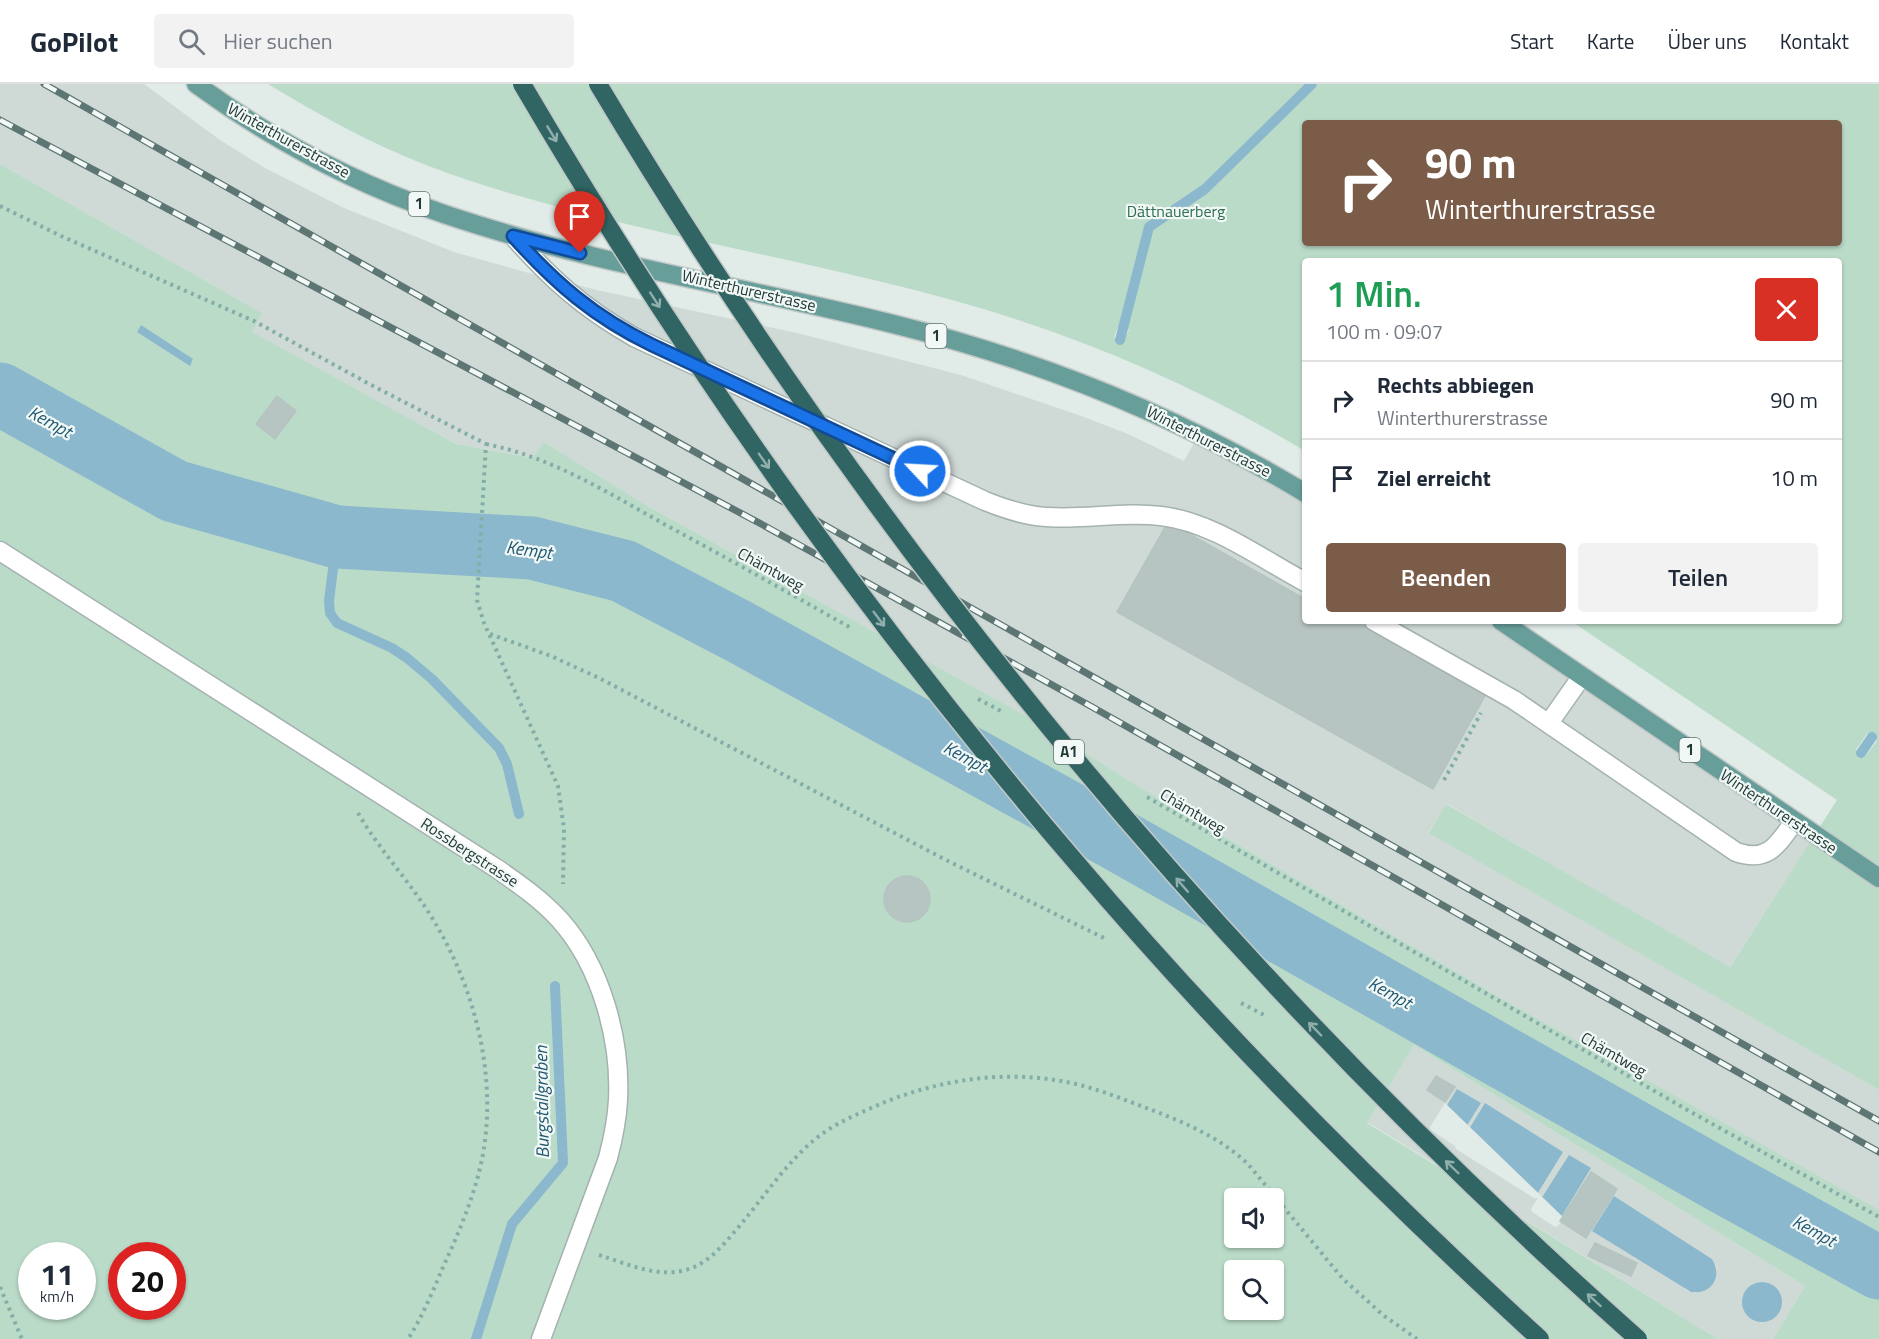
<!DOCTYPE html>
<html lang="de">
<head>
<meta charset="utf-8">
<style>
  :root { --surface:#fff; --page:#f2f2f3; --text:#1f2937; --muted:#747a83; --line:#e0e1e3; --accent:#7a5c49 }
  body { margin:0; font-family:"Titillium Web",sans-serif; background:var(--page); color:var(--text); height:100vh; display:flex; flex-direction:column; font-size:22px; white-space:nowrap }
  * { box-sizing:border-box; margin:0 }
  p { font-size:20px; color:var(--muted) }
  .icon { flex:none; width:33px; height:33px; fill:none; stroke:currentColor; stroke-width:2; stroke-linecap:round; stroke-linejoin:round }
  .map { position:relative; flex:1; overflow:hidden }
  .details { position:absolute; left:1302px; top:174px; width:540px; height:366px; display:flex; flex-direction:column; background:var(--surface); border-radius:6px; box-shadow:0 2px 4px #0004 }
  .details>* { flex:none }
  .top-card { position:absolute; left:1302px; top:36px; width:540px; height:126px; border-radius:6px; box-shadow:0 2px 4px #0004; background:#7a5c49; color:#fff; overflow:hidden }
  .tools { position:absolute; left:1224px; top:1104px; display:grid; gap:12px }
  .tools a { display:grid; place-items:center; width:60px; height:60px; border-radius:6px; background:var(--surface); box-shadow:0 2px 4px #0004; font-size:30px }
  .speed { position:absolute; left:18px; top:1158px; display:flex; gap:12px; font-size:30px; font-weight:700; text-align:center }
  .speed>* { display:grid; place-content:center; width:78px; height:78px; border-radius:50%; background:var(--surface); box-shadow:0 2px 4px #0004; line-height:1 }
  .speed small { font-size:15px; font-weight:400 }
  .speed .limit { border:9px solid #d22; background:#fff; color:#111 }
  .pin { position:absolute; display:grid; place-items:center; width:51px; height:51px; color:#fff; margin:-62px -26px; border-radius:50% 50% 50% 0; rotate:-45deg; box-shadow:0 0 6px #0007 }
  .pin .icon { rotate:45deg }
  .me { position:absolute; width:66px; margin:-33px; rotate:295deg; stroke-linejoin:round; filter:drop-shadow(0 0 4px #0008) }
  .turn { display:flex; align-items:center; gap:21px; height:126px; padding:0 24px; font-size:27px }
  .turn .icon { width:78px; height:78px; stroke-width:2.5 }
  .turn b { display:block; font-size:42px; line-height:51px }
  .round { display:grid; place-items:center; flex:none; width:63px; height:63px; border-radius:6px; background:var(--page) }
  .head { display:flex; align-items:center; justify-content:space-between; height:102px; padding:0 24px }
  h1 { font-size:36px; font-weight:600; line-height:45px; color:#1e9e55 }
  .button { display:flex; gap:12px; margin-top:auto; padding:12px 24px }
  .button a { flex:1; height:69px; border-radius:6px; background:var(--accent); color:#fff; font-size:24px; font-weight:600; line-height:69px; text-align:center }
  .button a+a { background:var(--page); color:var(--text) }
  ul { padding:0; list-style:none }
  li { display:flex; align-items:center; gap:18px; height:78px; padding:0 24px; border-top:2px solid var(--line) }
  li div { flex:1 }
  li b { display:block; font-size:22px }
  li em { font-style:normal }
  header { display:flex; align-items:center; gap:36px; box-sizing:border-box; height:84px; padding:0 30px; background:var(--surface); border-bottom:2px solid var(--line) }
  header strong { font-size:28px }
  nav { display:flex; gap:33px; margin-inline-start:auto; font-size:21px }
  .search { width:420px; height:54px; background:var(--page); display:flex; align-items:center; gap:15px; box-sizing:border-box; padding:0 21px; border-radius:6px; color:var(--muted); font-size:22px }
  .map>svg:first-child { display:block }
  .built { fill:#cfdad7; fill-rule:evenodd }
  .green { fill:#bbdbc9; fill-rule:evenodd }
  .water { fill:#8cb8cd }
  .pier { fill:#e1ebe8 }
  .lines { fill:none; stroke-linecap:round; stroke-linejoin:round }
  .stream { stroke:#8cb8cd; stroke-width:10 }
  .river { stroke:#8cb8cd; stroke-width:63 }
  .building { fill:#b7c5c2; stroke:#b4c4c0; stroke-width:1.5 }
  .minor-casing { stroke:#a4b2b0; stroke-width:21 }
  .major-casing { stroke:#c1c8c7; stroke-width:21 }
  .path { stroke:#83ada7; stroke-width:4; stroke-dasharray:3 4.5; stroke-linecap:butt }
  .minor { stroke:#fff; stroke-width:18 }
  .major { stroke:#689e99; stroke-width:18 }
  .rail-casing { stroke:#5d7674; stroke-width:7 }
  .rail { stroke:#f1f8f5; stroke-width:4.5; stroke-dasharray:14; stroke-linecap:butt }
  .highway-bridge-casing { stroke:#c1c8c7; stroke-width:21; stroke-linecap:butt }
  .highway-bridge { stroke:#306563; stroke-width:18 }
  .oneway { stroke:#90aeac }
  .route-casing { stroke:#114b97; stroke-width:15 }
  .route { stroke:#1a73e8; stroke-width:10 }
  .labels { text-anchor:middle; stroke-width:4.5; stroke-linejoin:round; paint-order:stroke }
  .shield { fill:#f1f8f5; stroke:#607371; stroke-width:1.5 }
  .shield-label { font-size:15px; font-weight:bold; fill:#223a38 }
  .street-label { font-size:16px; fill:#223a38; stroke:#f1f8f5 }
  .park-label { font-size:16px; fill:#2f6f53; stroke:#f1f8f5 }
  .water-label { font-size:18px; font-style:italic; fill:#205773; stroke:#f1f8f5 }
</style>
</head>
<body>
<header>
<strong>GoPilot</strong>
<div class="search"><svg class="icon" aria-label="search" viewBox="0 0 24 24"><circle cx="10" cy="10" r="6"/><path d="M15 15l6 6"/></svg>Hier suchen</div>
<nav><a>Start</a><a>Karte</a><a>Über uns</a><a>Kontakt</a></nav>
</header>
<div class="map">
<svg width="1879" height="1255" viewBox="0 0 1879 1255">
  <rect width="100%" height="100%" fill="#e1ebe8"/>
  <!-- built -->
  <path class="built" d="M 0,0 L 144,0 L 220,56 L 265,84 L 344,124 L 454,168 L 525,188 L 597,206 L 797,249 L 961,291 L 1084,333 L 1128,350 L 1184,377 L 1199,350 L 1305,409 L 1305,537 L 1501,537 L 1815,751 L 1729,884 L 1447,720 L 1429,748 L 1879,1006 L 1879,1127 L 1513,921 L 1136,701 L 1037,638 L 646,421 L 544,358 L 532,374 L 456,360 L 251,248 L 262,229 L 0,80 Z
    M 1414,961 L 1805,1202 L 1773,1255 L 1718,1255 L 1367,1038 ZM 1614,1113 L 1712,1175 L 1717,1184 L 1696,1209 L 1686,1206 ZM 1762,1198 L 1772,1201 L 1779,1209 L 1745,1208 L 1752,1200 Z"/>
  <!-- green -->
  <path class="green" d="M 268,0 L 1879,0 L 1879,1006 L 1429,749 L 1446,720 L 1730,883 L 1837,716 L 1571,537 L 1839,537 L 1839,177 L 1305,177 L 1305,367 C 1203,306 1094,258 980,224 C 850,186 716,163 585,130 C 532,116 477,101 426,81 C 370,59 319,31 268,0 ZM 1305,39 L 1839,39 L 1839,159 L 1305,159 ZM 1119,241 L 1129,246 L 1122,258 L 1114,253 ZM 1867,650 L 1877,657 L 1865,672 L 1856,666 Z
    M 0,80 L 262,229 L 252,248 L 456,360 L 532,374 L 544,358 L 646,421 L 1037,638 L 1136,701 L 1513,921 L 1879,1126 L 1879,1184 L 1866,1201 L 1879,1208 L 1879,1255 L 1773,1255 L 1805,1202 L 1414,961 L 1367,1039 L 1718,1255 L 0,1255 ZM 1234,1114 L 1274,1114 L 1274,1154 L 1234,1154 ZM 32,1172 L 82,1172 L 82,1222 L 32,1222 ZM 122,1172 L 172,1172 L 172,1222 L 122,1222 ZM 1234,1186 L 1274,1186 L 1274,1226 L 1234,1226 Z"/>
  <!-- water -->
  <path class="water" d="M 141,241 L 193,275 L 190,282 L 137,248 Z
    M 1457,1005 L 1481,1019 L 1456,1059 L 1433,1044 Z
    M 1485,1019 L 1563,1068 L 1536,1112 L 1458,1063 Z
    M 1569,1071 L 1591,1084 L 1557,1140 L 1534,1126 Z
    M 1614,1112 L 1712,1175 C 1723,1192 1712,1211 1691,1208 L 1592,1147 Z
    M1742 1218a20 20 0 1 1 40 0a20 20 0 1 1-40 0Z"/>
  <!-- pier -->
  <path class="pier" d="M 1445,1019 L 1564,1134 L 1558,1142 L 1555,1143 L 1532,1128 L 1531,1125 L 1538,1114 L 1534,1114 L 1456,1065 L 1455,1062 L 1431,1046 L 1430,1043 Z"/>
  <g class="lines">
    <!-- stream -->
    <path class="stream" d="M 1120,256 L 1149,143 L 1205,105 L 1312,0
      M 337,453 L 329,517 L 330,529 L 337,539 L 392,564 L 407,574 L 432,595 L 499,664 L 507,680 L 519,730
      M 1861,669 L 1872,653
      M 476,1255 L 512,1140 L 563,1079 L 555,902"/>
    <!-- river -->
    <path class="river" d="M 0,310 L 174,407 L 337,453 L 532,464 L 623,487 L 740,548 L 1118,756 L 1723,1098 L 1879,1184"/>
  </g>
  <!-- building -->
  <path class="building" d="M 277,312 L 296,327 L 275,355 L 256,340 Z
    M 1168,438 L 1305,515 L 1305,537 L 1356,537 L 1486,610 L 1433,705 L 1117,528 Z
    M884 815a23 23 0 1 1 46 0a23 23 0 1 1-46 0Z
    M 1436,992 L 1455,1003 L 1445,1018 L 1427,1006 Z
    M 1591,1088 L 1617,1105 L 1586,1154 L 1560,1137 Z
    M 1595,1159 L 1637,1179 L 1631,1192 L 1588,1172 Z"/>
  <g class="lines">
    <!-- minor casing -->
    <g class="minor-casing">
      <path id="minor" d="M 513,152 C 551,195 583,224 634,253 L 985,417 C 1005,425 1025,432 1047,433 C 1085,436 1123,427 1161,432 C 1213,438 1260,474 1305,498
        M 0,467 L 496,784 C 519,800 542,816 560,836 C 601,882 621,955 618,1016 C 617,1036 613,1055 608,1074 L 541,1255
        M 1374,537 L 1514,616 L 1736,768 C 1768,779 1777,761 1794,738
        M 1549,639 L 1582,592"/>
    </g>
    <!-- major casing -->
    <g class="major-casing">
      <path id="major" d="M 196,0 C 271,55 356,100 444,130 C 591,180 747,203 897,241 C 1041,277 1178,332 1305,409
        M 1501,537 L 1879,794"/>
    </g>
    <!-- path -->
    <path class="path" d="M 0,122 L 61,152 L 254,237 L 373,302 L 486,360 L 477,516 L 484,539 L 558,702 L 564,745 L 563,800
      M 486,360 C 551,373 607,408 664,440 C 727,474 789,509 851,544
      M 490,550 L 551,572 L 599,594 L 948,777 L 1104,854
      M 978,615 L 1001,627
      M 1444,696 L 1481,629
      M 1147,713 L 1682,1023 L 1879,1133
      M 358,729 C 380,767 412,800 434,837 C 475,905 497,991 483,1070 C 476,1108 460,1146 444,1181 C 433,1206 423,1232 408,1255
      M 1241,919 L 1266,932
      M 599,1171 C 631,1181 667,1199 700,1180 C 717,1170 729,1154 742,1139 C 765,1111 786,1080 813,1057 C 834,1039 860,1029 885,1018 C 946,994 1012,985 1076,1000 C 1101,1006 1125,1016 1149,1025 C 1184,1038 1221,1054 1248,1080 L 1343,1195 L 1383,1231 L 1417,1255
      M 0,1203 L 22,1255"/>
    <!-- minor -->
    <use href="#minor" class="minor"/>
    <!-- major -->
    <use href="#major" class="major"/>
    <!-- rail casing -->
    <g class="rail-casing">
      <path id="rail" d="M 44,0 L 1879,1037
        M 0,36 L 763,441 L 1094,624 L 1879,1068"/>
    </g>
    <!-- rail -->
    <use href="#rail" class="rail"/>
    <!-- highway-bridge casing -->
    <g class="highway-bridge-casing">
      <path id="highway-bridge" d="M 522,0 C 683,275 867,534 1074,776 C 1218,946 1375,1104 1540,1255
        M 598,0 C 880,473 1227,890 1638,1255"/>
    </g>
    <!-- highway-bridge -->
    <use href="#highway-bridge" class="highway-bridge"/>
  </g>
  <!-- one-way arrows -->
  <defs><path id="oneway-shaft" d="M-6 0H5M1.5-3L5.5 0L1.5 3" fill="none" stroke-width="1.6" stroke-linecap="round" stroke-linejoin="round" transform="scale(1.5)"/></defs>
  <g class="oneway">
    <use href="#oneway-shaft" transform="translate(552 50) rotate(59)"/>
    <use href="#oneway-shaft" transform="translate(655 216) rotate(57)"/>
    <use href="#oneway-shaft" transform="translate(764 377) rotate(55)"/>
    <use href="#oneway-shaft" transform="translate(879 535) rotate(53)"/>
    <use href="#oneway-shaft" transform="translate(1182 801) rotate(-131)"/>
    <use href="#oneway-shaft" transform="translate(1315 945) rotate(-134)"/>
    <use href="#oneway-shaft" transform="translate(1452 1083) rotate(-136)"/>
    <use href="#oneway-shaft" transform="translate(1594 1216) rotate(-138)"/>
  </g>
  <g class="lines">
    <!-- route casing -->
    <g class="route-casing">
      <path id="route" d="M 580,169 L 513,152 C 555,199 594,233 652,261 L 920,387"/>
    </g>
    <!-- route -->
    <use href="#route" class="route"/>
  </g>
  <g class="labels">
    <!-- shield labels -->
    <g class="shield">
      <rect x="408.5" y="108" width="21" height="24" rx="4.5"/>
      <rect x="925.5" y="240" width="21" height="24" rx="4.5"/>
      <rect x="1679.5" y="654" width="21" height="24" rx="4.5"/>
      <rect x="1054" y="656" width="30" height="24" rx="4.5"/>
    </g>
    <g class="shield-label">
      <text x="419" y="125">1</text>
      <text x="936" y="257">1</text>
      <text x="1690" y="671">1</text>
      <text x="1069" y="673">A1</text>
    </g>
    <!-- street labels -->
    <g class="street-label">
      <text transform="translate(289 56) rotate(29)" y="6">Winterthurerstrasse</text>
      <text transform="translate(749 206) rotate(13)" y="6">Winterthurerstrasse</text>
      <text transform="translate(1209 357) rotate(27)" y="6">Winterthurerstrasse</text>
      <text transform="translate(771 485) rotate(29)" y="6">Chämtweg</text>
      <text transform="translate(1193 727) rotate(31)" y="6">Chämtweg</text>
      <text transform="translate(1779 727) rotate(34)" y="6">Winterthurerstrasse</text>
      <text transform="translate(470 768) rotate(33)" y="6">Rossbergstrasse</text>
      <text transform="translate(1614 970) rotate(30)" y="6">Chämtweg</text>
    </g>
    <!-- park labels -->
    <g class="park-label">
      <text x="1176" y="133">Dättnauerberg</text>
    </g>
    <!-- water labels -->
    <g class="water-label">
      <text transform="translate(50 338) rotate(29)" y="6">Kempt</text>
      <text transform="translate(529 466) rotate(8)" y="6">Kempt</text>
      <text transform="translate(965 673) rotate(29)" y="6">Kempt</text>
      <text transform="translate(1390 909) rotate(29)" y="6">Kempt</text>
      <text transform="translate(542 1018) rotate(-91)" y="6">Burgstallgraben</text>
      <text transform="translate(1814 1147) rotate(29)" y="6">Kempt</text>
    </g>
  </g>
</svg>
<div class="tools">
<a><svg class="icon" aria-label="sound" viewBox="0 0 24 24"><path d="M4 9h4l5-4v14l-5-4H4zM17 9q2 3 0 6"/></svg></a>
<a><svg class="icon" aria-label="search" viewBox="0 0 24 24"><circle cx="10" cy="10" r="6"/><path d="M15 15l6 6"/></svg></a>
</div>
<div class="speed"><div>11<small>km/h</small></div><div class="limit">20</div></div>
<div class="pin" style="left:580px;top:169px;background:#d93025"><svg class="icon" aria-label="arrive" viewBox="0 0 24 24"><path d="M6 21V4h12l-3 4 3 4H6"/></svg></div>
<svg class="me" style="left:920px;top:387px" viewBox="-20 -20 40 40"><circle r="17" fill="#1a73e8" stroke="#fff" stroke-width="3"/><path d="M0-11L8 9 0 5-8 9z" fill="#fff"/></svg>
<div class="top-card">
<div class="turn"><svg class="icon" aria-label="right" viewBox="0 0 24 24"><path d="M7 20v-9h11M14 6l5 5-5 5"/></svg><div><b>90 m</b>Winterthurerstrasse</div></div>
</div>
<section class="details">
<div class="head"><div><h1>1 Min.</h1><p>100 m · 09:07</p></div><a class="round" style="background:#d93025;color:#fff"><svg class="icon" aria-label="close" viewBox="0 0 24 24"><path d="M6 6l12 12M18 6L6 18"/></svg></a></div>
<ul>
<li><svg class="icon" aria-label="right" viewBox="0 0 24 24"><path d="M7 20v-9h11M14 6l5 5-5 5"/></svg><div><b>Rechts abbiegen</b><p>Winterthurerstrasse</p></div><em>90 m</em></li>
<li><svg class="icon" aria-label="arrive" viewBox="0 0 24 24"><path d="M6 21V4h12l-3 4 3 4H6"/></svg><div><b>Ziel erreicht</b></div><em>10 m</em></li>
</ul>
<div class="button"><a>Beenden</a><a>Teilen</a></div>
</section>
</div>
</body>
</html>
